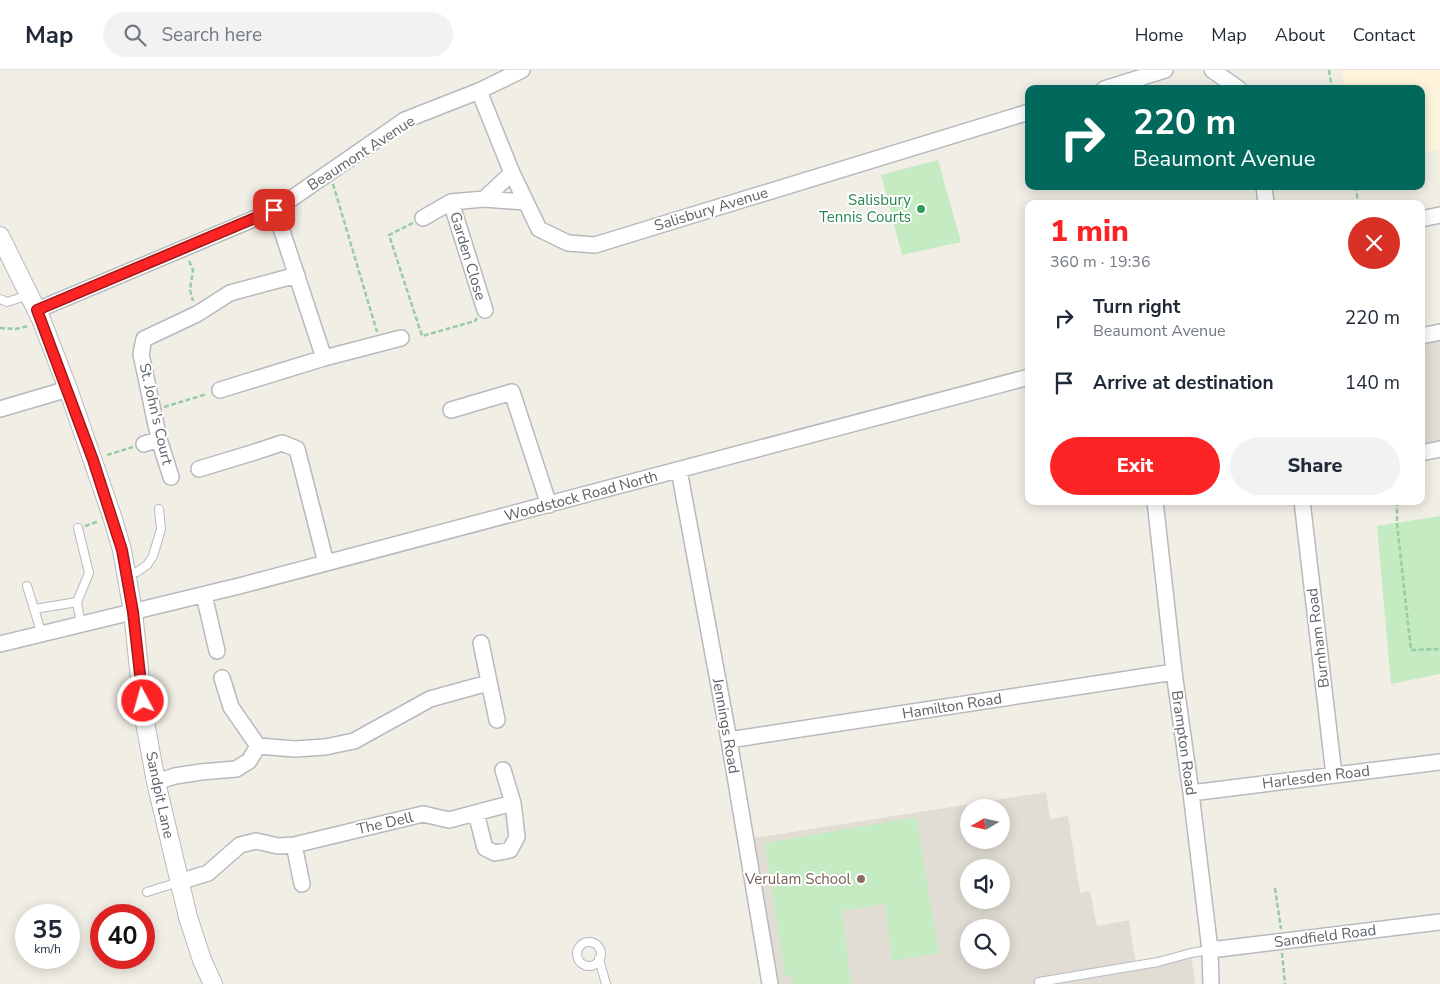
<!DOCTYPE html>
<html lang="en">
<head>
<meta charset="utf-8">
<style>
  :root { --surface:#fff; --page:#f2f2f3; --text:#1f2937; --muted:#747a83; --line:#e0e1e3; --accent:#fb2323 }
  body { margin:0; font-family:"Nunito Sans",sans-serif; background:var(--page); color:var(--text); height:100vh; display:flex; flex-direction:column; font-size:19px; white-space:nowrap }
  * { box-sizing:border-box; margin:0 }
  p { font-size:16px; color:var(--muted) }
  .icon { flex:none; width:28px; height:28px; fill:none; stroke:currentColor; stroke-width:2; stroke-linecap:round; stroke-linejoin:round }
  .map { position:relative; flex:1; overflow:hidden }
  .drawer { position:absolute; left:1025px; top:130px; width:400px; height:305px; display:flex; flex-direction:column; background:var(--surface); border-radius:10px; box-shadow:0 2px 12px #0003 }
  .drawer>* { flex:none }
  .guide { position:absolute; left:1025px; top:15px; width:400px; height:105px; border-radius:10px; box-shadow:0 2px 12px #0003; background:#00695c; color:#fff; overflow:hidden }
  .needle { width:32px; rotate:261deg }
  .controls { position:absolute; left:960px; top:729px; display:grid; gap:10px }
  .controls a { display:grid; place-items:center; width:50px; height:50px; border-radius:50%; background:var(--surface); box-shadow:0 2px 12px #0003; font-size:25px }
  .speed { position:absolute; left:15px; top:834px; display:flex; gap:10px; font-size:25px; font-weight:700; text-align:center }
  .speed>* { display:grid; place-content:center; width:65px; height:65px; border-radius:50%; background:var(--surface); box-shadow:0 2px 12px #0003; line-height:1 }
  .speed small { font-size:12px; font-weight:400 }
  .speed .limit { border:8px solid #d22; background:#fff; color:#111 }
  .pin { position:absolute; display:grid; place-items:center; width:42px; height:42px; color:#fff; margin:-21px; border-radius:10px; box-shadow:0 2px 8px #0006 }
  .me { position:absolute; width:55px; margin:-28px; rotate:354deg; stroke-linejoin:round; filter:drop-shadow(0 0 4px #0008) }
  .turn { display:flex; align-items:center; gap:18px; height:105px; padding:0 25px; font-size:22px }
  .turn .icon { width:65px; height:65px; stroke-width:2.5 }
  .turn b { display:block; font-size:35px; line-height:42px }
  .round { display:grid; place-items:center; flex:none; width:52px; height:52px; border-radius:26px; background:var(--page) }
  .headline { display:flex; align-items:center; justify-content:space-between; height:85px; padding:0 25px }
  h1 { font-size:30px; font-weight:800; line-height:38px; color:var(--accent) }
  .button { display:flex; gap:10px; margin-top:auto; padding:10px 25px }
  .button a { flex:1; height:58px; border-radius:30px; background:var(--accent); color:#fff; font-size:20px; font-weight:800; line-height:58px; text-align:center }
  .button a+a { background:var(--page); color:var(--text) }
  ul { padding:0; list-style:none }
  li { display:flex; align-items:center; gap:15px; height:65px; padding:0 25px }
  li div { flex:1 }
  li b { display:block; font-size:19px }
  li em { font-style:normal }
  header { display:flex; align-items:center; gap:30px; box-sizing:border-box; height:70px; padding:0 25px; background:var(--surface); border-bottom:1px solid var(--line) }
  header strong { font-size:24px }
  nav { display:flex; gap:28px; margin-inline-start:auto; font-size:18px }
  .search { width:350px; height:45px; background:var(--page); display:flex; align-items:center; gap:12px; box-sizing:border-box; padding:0 18px; border-radius:28px; color:var(--muted); font-size:19px }
  .map>svg:first-child { display:block }
  .commercial { fill:#fff5dd }
  .education { fill:#e1ddd5; fill-rule:evenodd }
  .green { fill:#c4ebc1 }
  .lines { fill:none; stroke-linecap:round; stroke-linejoin:round }
  .service-casing { stroke:#b6babe; stroke-width:10 }
  .minor-casing { stroke:#b6babe; stroke-width:18 }
  .tertiary-casing { stroke:#b6babe; stroke-width:20 }
  .path { stroke:#98cda3; stroke-width:2.5; stroke-dasharray:5 2.5; stroke-linecap:butt }
  .service { stroke:#fff; stroke-width:8 }
  .minor { stroke:#fff; stroke-width:15 }
  .tertiary { stroke:#fff; stroke-width:18 }
  .route-casing { stroke:#a31717; stroke-width:12 }
  .route { stroke:#fb2323; stroke-width:9 }
  .leisure-dot { fill:#2e9e5b; stroke:#fff; stroke-width:2 }
  .education-dot { fill:#8d6e63; stroke:#fff; stroke-width:2 }
  .labels { text-anchor:middle; stroke-width:4; stroke-linejoin:round; paint-order:stroke }
  .street-label { font-size:15px; fill:#5d6368; stroke:#fff }
  .leisure-label { font-size:15px; fill:#27864d; stroke:#fff; text-anchor:end }
  .education-label { font-size:15px; fill:#785e54; stroke:#fff; text-anchor:end }
</style>
</head>
<body>
<header>
<strong>Map</strong>
<div class="search"><svg class="icon" aria-label="search" viewBox="0 0 24 24"><circle cx="10" cy="10" r="6"/><path d="M15 15l6 6"/></svg>Search here</div>
<nav><a>Home</a><a>Map</a><a>About</a><a>Contact</a></nav>
</header>
<div class="map">
<svg width="1440" height="914" viewBox="0 0 1440 914">
  <rect width="100%" height="100%" fill="#f1eee6"/>
  <!-- commercial -->
  <path class="commercial" d="M 1342,0 L 1440,0 L 1440,80 L 1421,83 L 1421,19 L 1344,19 Z"/>
  <!-- education -->
  <path class="education" d="M 1440,268 L 1440,373 L 1421,376 L 1421,272 Z
    M 1046,722 L 1050,749 L 1068,746 L 1080,823 L 1090,821 L 1097,856 L 1129,850 L 1136,895 L 1191,883 L 1195,914 L 772,914 L 747,769 ZM 969,738 L 1001,738 L 1001,770 L 969,770 ZM 969,798 L 1001,798 L 1001,830 L 969,830 ZM 969,858 L 1001,858 L 1001,890 L 969,890 Z"/>
  <!-- green -->
  <path class="green" d="M 938,90 L 961,172 L 902,185 L 881,105 Z
    M 1440,446 L 1440,604 L 1391,614 L 1377,456 Z
    M 916,747 L 939,883 L 892,891 L 885,834 L 842,841 L 851,914 L 793,914 L 792,905 L 785,906 L 765,773 Z"/>
  <g class="lines">
    <!-- service casing -->
    <g class="service-casing">
      <path id="service" d="M 0,229 L 7,232 L 29,225
        M 78,458 L 89,503 L 77,532 L 81,555
        M 126,504 L 137,502 L 147,495 L 153,486 L 161,459 L 159,439
        M 27,516 L 42,565
        M 35,539 L 77,532
        M 147,822 L 179,812
        M577 884a12 12 0 1 1 24 0a12 12 0 1 1-24 0Z
        M 599,889 L 606,914
        M 1039,912 L 1158,892 L 1191,883 L 1210,880"/>
    </g>
    <!-- minor casing -->
    <g class="minor-casing">
      <path id="minor" d="M 1212,0 L 1239,19
        M 1104,19 L 1165,0
        M 479,21 L 512,103 L 539,159 L 568,173 L 595,175 L 1029,42
        M 1264,116 L 1266,134
        M 484,129 L 525,132
        M 451,132 L 485,240
        M 275,140 L 324,288
        M 423,148 L 451,132 L 484,129 L 512,103
        M 1421,149 L 1440,145
        M 37,240 L 275,140 L 405,50 L 479,21 L 522,0
        M 1421,266 L 1440,262
        M 220,320 L 324,288 L 401,268
        M 0,339 L 68,319
        M 451,340 L 512,322 L 549,435
        M 144,374 L 159,369
        M 1421,383 L 1440,379
        M 199,399 L 255,382 L 282,373 L 297,379 L 326,493
        M 679,400 L 729,670 L 770,914
        M 171,407 L 159,369 L 141,284 L 144,269 L 197,244 L 230,223 L 297,205
        M 1155,431 L 1174,602 L 1191,723 L 1210,880 L 1211,914
        M 1302,431 L 1334,705
        M 204,525 L 217,581
        M 481,573 L 497,650
        M 0,574 L 243,515 L 1029,307
        M 222,608 L 231,637 L 258,676 L 295,679 L 325,677 L 354,671 L 430,629 L 488,613
        M 729,670 L 1174,602
        M 156,712 L 175,706 L 201,702 L 236,699 L 249,691 L 258,676
        M 1191,723 L 1440,692
        M 476,743 L 485,778 L 495,783 L 510,780 L 517,767 L 513,733 L 503,700
        M 294,775 L 302,814
        M 179,812 L 208,803 L 240,775 L 256,771 L 278,776 L 294,775 L 423,744 L 449,750 L 513,733
        M 1210,880 L 1440,852"/>
    </g>
    <!-- tertiary casing -->
    <g class="tertiary-casing">
      <path id="tertiary" d="M 0,166 L 41,249 L 68,319 L 112,446 L 122,480 L 133,542 L 144,647 L 156,712 L 188,847 L 202,890 L 213,914"/>
    </g>
    <!-- path -->
    <path class="path" d="M 1329,0 L 1332,19
      M 333,114 L 377,262
      M 1356,116 L 1358,134
      M 413,153 L 389,165 L 422,266 L 475,251 L 477,248
      M 189,191 L 193,200 L 190,220 L 193,231
      M 0,258 L 16,259 L 28,256
      M 164,337 L 207,324
      M 107,385 L 133,377
      M 1397,431 L 1397,454 L 1411,580 L 1440,579
      M 85,456 L 99,451
      M 1275,818 L 1281,859
      M 1282,883 L 1285,914"/>
    <!-- service -->
    <use href="#service" class="service"/>
    <!-- minor -->
    <use href="#minor" class="minor"/>
    <!-- tertiary -->
    <use href="#tertiary" class="tertiary"/>
  </g>
  <g class="lines">
    <!-- route casing -->
    <g class="route-casing">
      <path id="route" d="M 143,631 L 133,542 L 122,480 L 93,390 L 37,240 L 274,140"/>
    </g>
    <!-- route -->
    <use href="#route" class="route"/>
  </g>
  <!-- markers -->
  <circle class="leisure-dot" cx="921" cy="139" r="5"/>
  <circle class="education-dot" cx="861" cy="809" r="5"/>
  <g class="labels">
    <!-- street labels -->
    <g class="street-label">
      <text transform="translate(361 83) rotate(-33)" y="5">Beaumont Avenue</text>
      <text transform="translate(711 139) rotate(-17)" y="5">Salisbury Avenue</text>
      <text transform="translate(468 186) rotate(73)" y="5">Garden Close</text>
      <text transform="translate(156 344) rotate(77)" y="5">St. John's Court</text>
      <text transform="translate(581 426) rotate(-15)" y="5">Woodstock Road North</text>
      <text transform="translate(1318 568) rotate(-97)" y="5">Burnham Road</text>
      <text transform="translate(952 636) rotate(-9)" y="5">Hamilton Road</text>
      <text transform="translate(726 656) rotate(80)" y="5">Jennings Road</text>
      <text transform="translate(1184 673) rotate(82)" y="5">Brampton Road</text>
      <text transform="translate(1316 707) rotate(-7)" y="5">Harlesden Road</text>
      <text transform="translate(160 725) rotate(78)" y="5">Sandpit Lane</text>
      <text transform="translate(385 753) rotate(-13)" y="5">The Dell</text>
      <text transform="translate(1325 866) rotate(-7)" y="5">Sandfield Road</text>
    </g>
    <!-- leisure labels -->
    <g class="leisure-label">
      <text x="911" y="135">Salisbury<tspan x="911" dy="17">Tennis Courts</tspan></text>
    </g>
    <!-- education labels -->
    <g class="education-label">
      <text x="851" y="814">Verulam School</text>
    </g>
  </g>
</svg>
<div class="controls">
<a><svg class="needle" viewBox="-14 -14 28 28"><path d="M0-13l5 13h-10z" fill="#e53935"/><path d="M0 13l5-13h-10z" fill="#747a83"/></svg></a>
<a><svg class="icon" aria-label="sound" viewBox="0 0 24 24"><path d="M4 9h4l5-4v14l-5-4H4zM17 9q2 3 0 6"/></svg></a>
<a><svg class="icon" aria-label="search" viewBox="0 0 24 24"><circle cx="10" cy="10" r="6"/><path d="M15 15l6 6"/></svg></a>
</div>
<div class="speed"><div>35<small>km/h</small></div><div class="limit">40</div></div>
<div class="pin" style="left:274px;top:140px;background:#d93025"><svg class="icon" aria-label="arrive" viewBox="0 0 24 24"><path d="M6 21V4h12l-3 4 3 4H6"/></svg></div>
<svg class="me" style="left:143px;top:631px" viewBox="-20 -20 40 40"><circle r="17" fill="#fb2323" stroke="#fff" stroke-width="3"/><path d="M0-11L8 9 0 5-8 9z" fill="#fff"/></svg>
<div class="guide">
<div class="turn"><svg class="icon" aria-label="right" viewBox="0 0 24 24"><path d="M7 20v-9h11M14 6l5 5-5 5"/></svg><div><b>220 m</b>Beaumont Avenue</div></div>
</div>
<section class="drawer">
<div class="headline"><div><h1>1 min</h1><p>360 m · 19:36</p></div><a class="round" style="background:#d93025;color:#fff"><svg class="icon" aria-label="close" viewBox="0 0 24 24"><path d="M6 6l12 12M18 6L6 18"/></svg></a></div>
<ul>
<li><svg class="icon" aria-label="right" viewBox="0 0 24 24"><path d="M7 20v-9h11M14 6l5 5-5 5"/></svg><div><b>Turn right</b><p>Beaumont Avenue</p></div><em>220 m</em></li>
<li><svg class="icon" aria-label="arrive" viewBox="0 0 24 24"><path d="M6 21V4h12l-3 4 3 4H6"/></svg><div><b>Arrive at destination</b></div><em>140 m</em></li>
</ul>
<div class="button"><a>Exit</a><a>Share</a></div>
</section>
</div>
</body>
</html>
